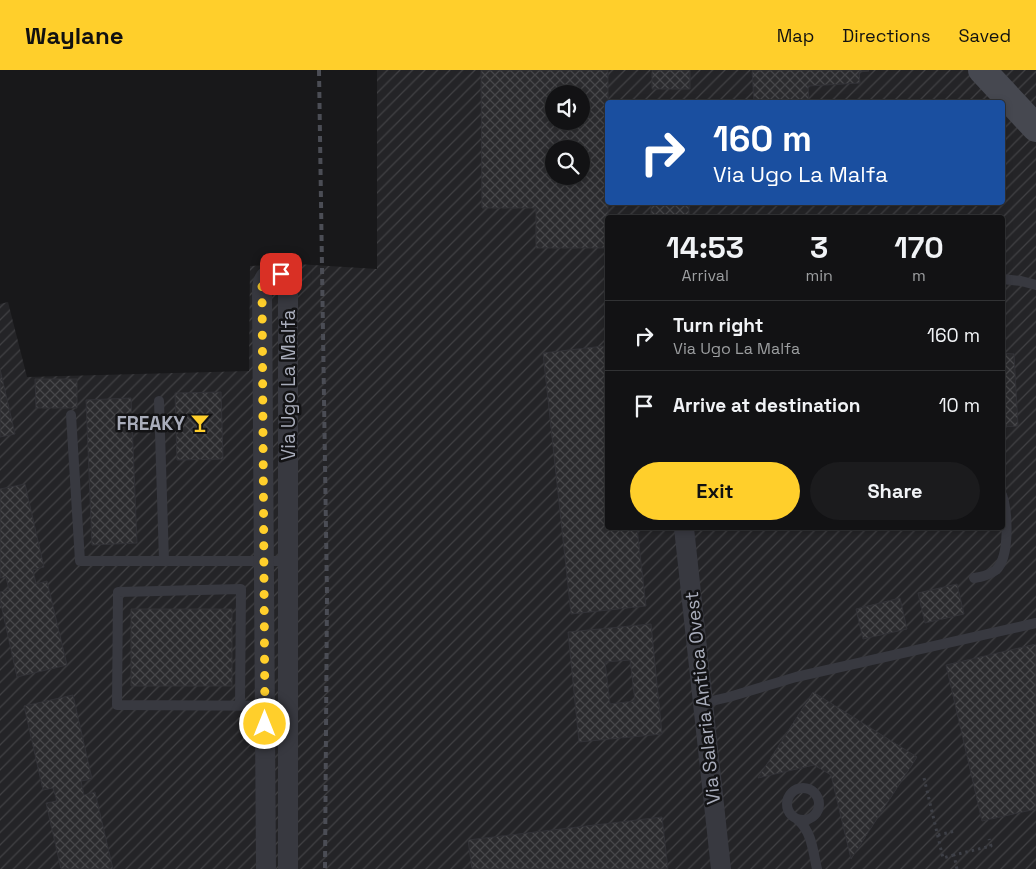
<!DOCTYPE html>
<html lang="en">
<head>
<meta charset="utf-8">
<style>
  :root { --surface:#121214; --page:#1b1b1d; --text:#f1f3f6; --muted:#9c9ea0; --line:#313234; --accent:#ffcf2b }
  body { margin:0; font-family:"Space Grotesk",sans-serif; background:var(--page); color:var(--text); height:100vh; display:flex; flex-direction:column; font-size:19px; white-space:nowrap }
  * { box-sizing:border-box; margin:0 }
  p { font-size:16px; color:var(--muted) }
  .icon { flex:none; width:28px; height:28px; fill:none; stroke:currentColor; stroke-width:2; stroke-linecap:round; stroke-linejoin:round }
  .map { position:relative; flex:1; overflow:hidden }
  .sheet { position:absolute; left:605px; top:145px; width:400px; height:315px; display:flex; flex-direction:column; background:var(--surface); border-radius:5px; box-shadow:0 2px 8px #0003,0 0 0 1px var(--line) }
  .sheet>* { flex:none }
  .guide { position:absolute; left:605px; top:30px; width:400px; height:105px; border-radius:5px; box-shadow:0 2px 8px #0003,0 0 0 1px var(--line); background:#1a4fa0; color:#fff; overflow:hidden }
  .buttons { position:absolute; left:545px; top:15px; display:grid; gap:10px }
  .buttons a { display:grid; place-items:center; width:45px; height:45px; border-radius:50%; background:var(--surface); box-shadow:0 2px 8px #0003,0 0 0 1px var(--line); font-size:25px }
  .pin { position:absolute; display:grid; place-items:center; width:42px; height:42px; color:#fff; margin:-21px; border-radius:10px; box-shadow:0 2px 8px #0006 }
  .me { position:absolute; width:55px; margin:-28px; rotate:0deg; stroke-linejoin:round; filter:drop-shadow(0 0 4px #0008) }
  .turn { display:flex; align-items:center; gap:18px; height:105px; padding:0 25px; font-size:22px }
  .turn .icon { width:65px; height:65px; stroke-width:2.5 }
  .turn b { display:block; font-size:35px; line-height:42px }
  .eta { display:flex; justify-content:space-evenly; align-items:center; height:85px; text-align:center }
  .eta b { font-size:30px; font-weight:600; line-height:35px }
  .primary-button { display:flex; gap:10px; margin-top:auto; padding:10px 25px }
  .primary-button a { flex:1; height:58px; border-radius:30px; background:var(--accent); color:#111; font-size:20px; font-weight:600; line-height:58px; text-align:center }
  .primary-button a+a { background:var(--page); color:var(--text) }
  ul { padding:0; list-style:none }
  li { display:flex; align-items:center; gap:15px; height:70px; padding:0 25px; border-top:1px solid var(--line) }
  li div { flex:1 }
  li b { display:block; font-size:19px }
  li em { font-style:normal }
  header { display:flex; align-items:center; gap:30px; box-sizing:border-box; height:70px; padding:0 25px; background:var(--accent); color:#111 }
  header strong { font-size:24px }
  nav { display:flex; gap:28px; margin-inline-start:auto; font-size:18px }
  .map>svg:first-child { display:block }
  .industrial { fill:url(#industrial-furrows); fill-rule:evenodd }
  .building { fill:url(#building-cross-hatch); stroke:#323237; fill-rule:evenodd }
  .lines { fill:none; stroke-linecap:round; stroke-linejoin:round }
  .path { stroke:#3e4047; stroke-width:3; stroke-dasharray:2.5 4; stroke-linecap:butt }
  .lane { stroke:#383940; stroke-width:10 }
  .street { stroke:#383940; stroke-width:20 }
  .secondary { stroke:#464850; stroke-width:28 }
  .rail { stroke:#4b4d55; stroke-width:4; stroke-dasharray:6 5; stroke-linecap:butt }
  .route { stroke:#ffcf2b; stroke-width:9; stroke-dasharray:0 16.2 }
  .labels { text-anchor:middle; stroke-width:5; stroke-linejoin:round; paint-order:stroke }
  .street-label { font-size:19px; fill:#a9adbb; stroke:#131315 }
  .poi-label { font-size:19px; font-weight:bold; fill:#a9adbb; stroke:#131315; text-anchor:end }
</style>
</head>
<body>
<header>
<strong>Waylane</strong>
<nav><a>Map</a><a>Directions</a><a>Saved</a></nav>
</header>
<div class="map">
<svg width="1036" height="799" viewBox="0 0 1036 799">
  <defs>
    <pattern id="industrial-furrows" width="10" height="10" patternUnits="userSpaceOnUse" patternTransform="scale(1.25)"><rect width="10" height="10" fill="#242427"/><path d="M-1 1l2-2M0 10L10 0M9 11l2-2" fill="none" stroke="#414144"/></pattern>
    <pattern id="building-cross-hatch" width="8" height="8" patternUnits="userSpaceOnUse" patternTransform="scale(1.25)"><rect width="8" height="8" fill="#2b2b2e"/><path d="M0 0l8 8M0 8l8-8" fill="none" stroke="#47474a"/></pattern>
  </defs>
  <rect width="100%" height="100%" fill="#18181a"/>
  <!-- industrial -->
  <path class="industrial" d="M 377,0 L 1036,0 L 1036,799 L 0,799 L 0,234 L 8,232 L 27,307 L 249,301 L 250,196 L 297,194 L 377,199 ZM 554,24 L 581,24 L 581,51 L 554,51 ZM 608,32 L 1002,32 L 1002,132 L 608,132 ZM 554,79 L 581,79 L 581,106 L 554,106 ZM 608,148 L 1002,148 L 1002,458 L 608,458 Z"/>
  <!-- building -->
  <path class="building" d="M 481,0 L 608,0 L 608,178 L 536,178 L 536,138 L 482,138 ZM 554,24 L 581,24 L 581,51 L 554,51 ZM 554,79 L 581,79 L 581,106 L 554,106 Z
    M 652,0 L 690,0 L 690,19 L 652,19 Z
    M 752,0 L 868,0 L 869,1 L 859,2 L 860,13 L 808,16 L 809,32 L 754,32 Z
    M 651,132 L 689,132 L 689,148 L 651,148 Z
    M 604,276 L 606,297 L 608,297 L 608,458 L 637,458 L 646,536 L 571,544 L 543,283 Z
    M 1002,283 L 1014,284 L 1018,356 L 1002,357 Z
    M 0,299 L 15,364 L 0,367 Z
    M 35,309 L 77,309 L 77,338 L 36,338 Z
    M 221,322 L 223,389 L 177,390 L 175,323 Z
    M 131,328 L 137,473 L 92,475 L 86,330 Z
    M 25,414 L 44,497 L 33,500 L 36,514 L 47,511 L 67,595 L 17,607 L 0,530 L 0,522 L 9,520 L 6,507 L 0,508 L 0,419 Z
    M 957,514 L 964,544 L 925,553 L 918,523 Z
    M 900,528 L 907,559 L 863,569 L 856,539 Z
    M 131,539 L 232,539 L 232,616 L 131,616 Z
    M 651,554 L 662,664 L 579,672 L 568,562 ZM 630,590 L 635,631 L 610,634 L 605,592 Z
    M 1036,574 L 1036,739 L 982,751 L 946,595 Z
    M 813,622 L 917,687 L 851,789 L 831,705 L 814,695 L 758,708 Z
    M 73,625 L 92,709 L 81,711 L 84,725 L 95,722 L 113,799 L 61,799 L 46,733 L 57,731 L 53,718 L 43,720 L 24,636 Z
    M 662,747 L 668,799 L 472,799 L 468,770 Z"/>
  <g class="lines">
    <!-- path -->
    <path class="path" d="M 924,708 L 943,788 L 954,785
      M 938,765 L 955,761
      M 957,799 L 954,785 L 991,776 L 989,769"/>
    <!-- lane -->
    <path class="lane" d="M 1002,209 L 1021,211 L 1036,215
      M 159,331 L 164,491
      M 71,345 L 80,491 L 288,491
      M 974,508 C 982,507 989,505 996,500 C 1010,487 1008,442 1002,425
      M 703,633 L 729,627 L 796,607 L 1036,553
      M 240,635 L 241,519 L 118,522 L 117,635 L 288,636
      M787 734a16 16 0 1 1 32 0a16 16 0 1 1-32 0Z
      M 798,750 C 812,762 813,782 817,799"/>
    <!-- street -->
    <path class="street" d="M 684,458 L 721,799
      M 266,799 L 262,220 C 262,197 285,196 288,220 L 288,799"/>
    <!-- secondary -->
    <path class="secondary" d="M 982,0 L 1036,58"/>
    <!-- rail -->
    <path class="rail" d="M 319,0 L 327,525 L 325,799"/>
  </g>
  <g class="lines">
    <!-- route -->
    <path class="route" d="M 265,654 L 262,216 C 263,206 271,201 281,204"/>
  </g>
  <!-- icons -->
  <defs>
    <g id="bar-bare" transform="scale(1.5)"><path d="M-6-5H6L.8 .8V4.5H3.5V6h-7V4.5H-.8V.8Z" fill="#ffcf2b" stroke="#131315" stroke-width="2.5" paint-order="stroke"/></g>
  </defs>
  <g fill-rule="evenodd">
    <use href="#bar-bare" x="200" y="353"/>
  </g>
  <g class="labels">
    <!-- street labels -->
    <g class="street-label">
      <text transform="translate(288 315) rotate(-90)" y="7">Via Ugo La Malfa</text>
      <text transform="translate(702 628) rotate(-96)" y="7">Via Salaria Antica Ovest</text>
    </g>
    <!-- poi labels -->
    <g class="poi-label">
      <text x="185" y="360">FREAKY</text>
    </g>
  </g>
</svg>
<div class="buttons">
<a><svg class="icon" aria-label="sound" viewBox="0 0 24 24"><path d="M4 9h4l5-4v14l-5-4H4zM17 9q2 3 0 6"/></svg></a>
<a><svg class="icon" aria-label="search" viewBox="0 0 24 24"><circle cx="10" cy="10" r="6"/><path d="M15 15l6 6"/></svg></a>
</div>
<div class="pin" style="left:281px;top:204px;background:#d93025"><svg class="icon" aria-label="arrive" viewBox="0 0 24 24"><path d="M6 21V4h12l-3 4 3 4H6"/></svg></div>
<svg class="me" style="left:265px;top:654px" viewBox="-20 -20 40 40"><circle r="17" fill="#ffcf2b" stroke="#fff" stroke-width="3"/><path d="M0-11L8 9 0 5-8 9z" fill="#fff"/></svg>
<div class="guide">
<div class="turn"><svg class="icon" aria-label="right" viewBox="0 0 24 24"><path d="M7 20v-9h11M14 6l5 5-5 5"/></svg><div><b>160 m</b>Via Ugo La Malfa</div></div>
</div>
<section class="sheet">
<div class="eta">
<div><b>14:53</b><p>Arrival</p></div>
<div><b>3</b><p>min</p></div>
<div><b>170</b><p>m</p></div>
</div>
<ul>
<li><svg class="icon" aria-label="right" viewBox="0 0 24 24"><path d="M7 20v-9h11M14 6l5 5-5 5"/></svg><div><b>Turn right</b><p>Via Ugo La Malfa</p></div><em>160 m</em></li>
<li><svg class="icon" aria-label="arrive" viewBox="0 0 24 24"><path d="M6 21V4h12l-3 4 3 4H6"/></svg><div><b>Arrive at destination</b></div><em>10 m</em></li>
</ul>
<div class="primary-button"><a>Exit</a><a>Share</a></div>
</section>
</div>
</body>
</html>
